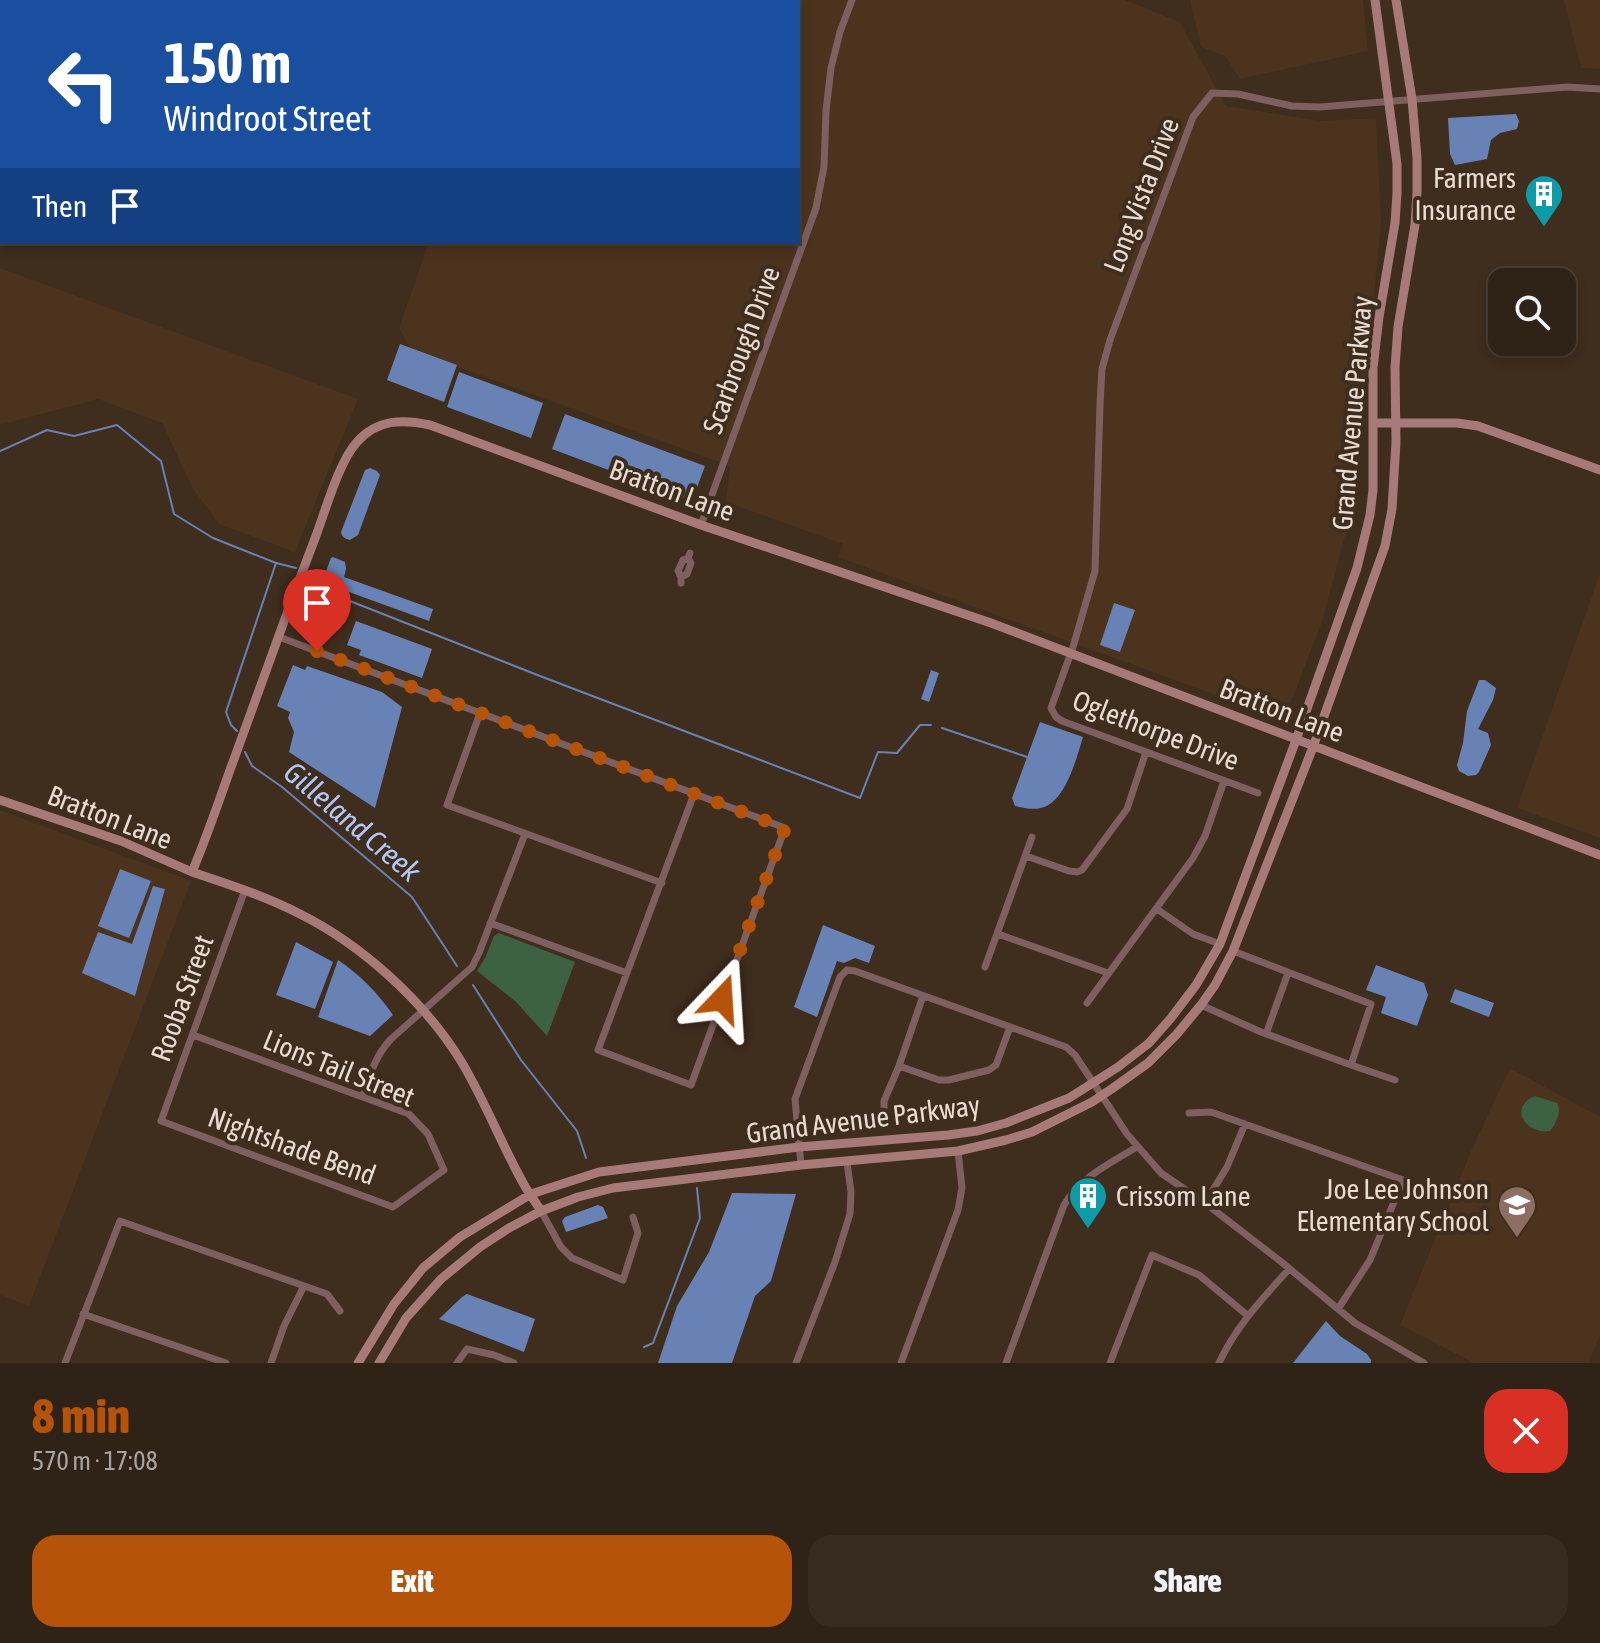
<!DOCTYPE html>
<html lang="en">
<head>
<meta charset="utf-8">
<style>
  :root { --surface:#2f2216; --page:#372a1f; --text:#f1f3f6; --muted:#a7a4a1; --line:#4a3f35; --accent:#b45309 }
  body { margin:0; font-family:"Asap Condensed",sans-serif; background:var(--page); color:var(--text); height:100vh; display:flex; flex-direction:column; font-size:30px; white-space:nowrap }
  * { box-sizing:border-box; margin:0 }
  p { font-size:26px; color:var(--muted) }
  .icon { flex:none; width:44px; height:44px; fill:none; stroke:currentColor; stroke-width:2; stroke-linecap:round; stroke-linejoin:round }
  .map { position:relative; height:1363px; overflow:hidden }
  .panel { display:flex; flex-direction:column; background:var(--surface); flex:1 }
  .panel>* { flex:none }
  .top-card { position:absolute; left:0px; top:0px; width:800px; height:244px; box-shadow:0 4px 12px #0003,0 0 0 2px var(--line); background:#1a4fa0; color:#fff; overflow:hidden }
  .controls { position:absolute; left:1488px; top:268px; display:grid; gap:16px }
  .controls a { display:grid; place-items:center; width:88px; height:88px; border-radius:16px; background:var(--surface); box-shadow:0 4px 12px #0003,0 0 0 2px var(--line); font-size:40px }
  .pin { position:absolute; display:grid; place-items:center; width:68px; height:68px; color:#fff; margin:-82px -34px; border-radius:50% 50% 50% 0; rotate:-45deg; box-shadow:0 0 8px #0007 }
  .pin .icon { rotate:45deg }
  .me { position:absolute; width:88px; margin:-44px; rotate:20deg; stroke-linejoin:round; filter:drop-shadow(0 0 6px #0008) }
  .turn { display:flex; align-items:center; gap:28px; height:168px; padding:0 32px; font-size:36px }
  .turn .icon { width:104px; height:104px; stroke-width:2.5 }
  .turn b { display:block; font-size:56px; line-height:68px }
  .then { display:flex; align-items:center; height:76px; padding:0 32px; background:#0003; gap:16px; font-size:30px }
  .round { display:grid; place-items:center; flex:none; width:84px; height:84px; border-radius:24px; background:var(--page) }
  .overview { display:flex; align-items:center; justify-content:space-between; height:136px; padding:0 32px }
  h1 { font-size:48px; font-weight:800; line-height:60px; color:var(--accent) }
  .action { display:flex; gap:16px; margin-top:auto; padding:16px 32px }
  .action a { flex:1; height:92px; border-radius:24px; background:var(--accent); color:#fff; font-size:32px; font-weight:800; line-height:92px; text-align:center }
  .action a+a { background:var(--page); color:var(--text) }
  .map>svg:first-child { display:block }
  .built { fill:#4b331e }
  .green { fill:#3d6243 }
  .water { fill:#6982b5 }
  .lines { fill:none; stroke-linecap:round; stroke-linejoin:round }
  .stream { stroke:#6982b5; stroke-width:2 }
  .street { stroke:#7d605f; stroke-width:7 }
  .secondary { stroke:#a77a78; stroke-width:9 }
  .highway { stroke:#e59f9c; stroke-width:12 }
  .route { stroke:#b45309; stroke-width:14; stroke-dasharray:0 25.2 }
  .labels { text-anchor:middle; stroke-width:8; stroke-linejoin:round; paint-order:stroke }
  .poi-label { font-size:28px; fill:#e9ddd3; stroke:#3f2d1d; text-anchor:end }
  .street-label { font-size:28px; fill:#e9ddd3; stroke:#3f2d1d }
  .water-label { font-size:30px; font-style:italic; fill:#b2c8f6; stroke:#3f2d1d }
</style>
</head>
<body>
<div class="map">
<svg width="1600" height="1363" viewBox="0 0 1600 1363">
  <rect width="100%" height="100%" fill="#3f2d1d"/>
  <!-- built -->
  <path class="built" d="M 678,0 L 1125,0 L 1180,22 L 1226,106 L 1322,121 L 1376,118 L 1381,222 L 1355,499 L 1322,622 L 1284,720 L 838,557 L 843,544 L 726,502 L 730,466 L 411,350 L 399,328 L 429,242 L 798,242 L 798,2 L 677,2 Z
    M 1190,0 L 1363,0 L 1368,51 L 1240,79 L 1225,56 L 1201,47 Z
    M 1564,0 L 1600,0 L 1600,69 L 1581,68 Z
    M 0,268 L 358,399 L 295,552 L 219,524 L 193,489 L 162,423 L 98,399 L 0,425 Z
    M 1600,573 L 1600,838 L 1517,808 Z
    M 0,810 L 191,881 L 29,1306 L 0,1295 Z
    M 1510,1068 L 1600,1117 L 1600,1336 L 1588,1363 L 1474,1363 L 1400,1325 L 1470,1153 Z"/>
  <!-- green -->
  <path class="green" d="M 499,933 L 575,962 L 547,1036 L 515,1001 L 477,971 L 485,958 L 494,936 Z
    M 1535,1096 L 1557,1103 C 1562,1112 1556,1123 1550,1131 C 1527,1135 1507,1108 1535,1096 Z"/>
  <!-- water -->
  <path class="water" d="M 1516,114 L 1519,121 L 1517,129 L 1500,133 L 1491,140 L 1487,159 L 1455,165 L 1450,154 L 1448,118 Z
    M 400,344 L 457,365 L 444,402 L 387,380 Z
    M 459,372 L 543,403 L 531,438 L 447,407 Z
    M 565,414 L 705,466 L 692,501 L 552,449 Z
    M 370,468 L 377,471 L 380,475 L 358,535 L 350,540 C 345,539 342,537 341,532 L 365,470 Z
    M 333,557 L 345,562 L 346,569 L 344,577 L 433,609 L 429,621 L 324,583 L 323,579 L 331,558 Z
    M 1114,603 L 1135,610 L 1120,652 L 1100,645 Z
    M 356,621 L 432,649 L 422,678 L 359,655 L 361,650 L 347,645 Z
    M 293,665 L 305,670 L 307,666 L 382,692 L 402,707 L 375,808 L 289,752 L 294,732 L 288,718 L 290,712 L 277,706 Z
    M 931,670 L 939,673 L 929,702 L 921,699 Z
    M 1479,680 L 1485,680 L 1496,688 L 1493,700 L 1478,729 L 1488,733 L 1491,745 L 1479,772 L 1476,775 L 1468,776 L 1459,771 L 1457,765 L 1463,743 L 1467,711 Z
    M 1040,722 L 1083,737 C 1076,759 1066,802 1041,808 C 1032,810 1024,808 1015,806 L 1012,798 Z
    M 120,869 L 151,881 L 129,938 L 98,926 Z
    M 153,886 L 165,889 L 135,996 L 82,973 L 98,932 L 132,944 Z
    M 823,925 L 875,946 L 869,963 L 855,958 L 844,963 L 837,961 L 817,1017 L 794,1007 Z
    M 296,942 L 333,962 L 315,1009 L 276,995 Z
    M 338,960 C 358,973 379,994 393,1015 L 370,1036 L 318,1017 Z
    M 1376,965 L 1424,983 L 1428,995 L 1417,1026 L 1381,1013 L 1386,997 L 1366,990 Z
    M 1455,989 L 1494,1003 L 1489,1017 L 1450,1002 Z
    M 732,1193 L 796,1194 L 771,1281 L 755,1296 L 732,1363 L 658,1363 L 677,1306 L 709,1252 Z
    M 598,1205 L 603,1207 L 608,1218 L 566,1232 L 562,1221 L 565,1217 Z
    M 467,1294 L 535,1319 L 524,1352 L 439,1319 L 462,1297 Z
    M 1326,1321 L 1340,1336 L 1367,1354 L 1371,1360 L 1371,1363 L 1293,1363 Z"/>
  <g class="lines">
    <!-- stream -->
    <path class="stream" d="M 0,451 L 47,430 L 74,436 L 117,425 L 161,461 L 174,514 L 213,538 L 276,563 L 226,712 L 231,725 L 237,731
      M 276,563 L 296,568
      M 309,575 L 313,578 L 317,588 L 540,676 L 860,798 L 878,752 L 897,753 L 920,725 L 931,725
      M 942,728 L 1027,757
      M 245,752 L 252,766 L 282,787 L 412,897 L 457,966
      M 473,985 L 521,1060 L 577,1131 L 586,1158
      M 644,1347 L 653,1343 L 700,1218 L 697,1188"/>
    <!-- street -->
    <path class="street" d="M 701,525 L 816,208 L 824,167 L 826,111 L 831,68 L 840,32 L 852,0
      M 681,577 L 687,574 L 691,563 L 688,558
      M 681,583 L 681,577 L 678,571 L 683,560 L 688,558 L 690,553
      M 279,637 L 785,828 L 691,1085 L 598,1050 L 694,794
      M 480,713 L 447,805 L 662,883
      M 1258,793 L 1062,721 L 1056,717 L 1051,708 L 1073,647 L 1095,571 L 1100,404 L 1102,369 L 1110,340 L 1193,117 L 1212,93 L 1238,94 L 1292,106 L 1320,107 L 1567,87 L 1600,89
      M 1026,856 L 1069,871 L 1077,872 L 1082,870 L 1127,809 L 1146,752
      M 1157,909 L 1193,934 L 1220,944
      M 490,923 L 627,973
      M 998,934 L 1108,973
      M 985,967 L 1032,837
      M 1087,1003 L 1193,858 L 1205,836 L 1224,781
      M 1201,1005 L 1261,1032 L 1351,1065 L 1371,1004 L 1233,951
      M 1266,1034 L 1288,973
      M 193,1035 L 409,1114 L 428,1134 L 444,1170 L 393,1207 L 161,1121 L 245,890
      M 1351,1065 L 1395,1080
      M 899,1066 L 939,1080 L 949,1080 L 989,1070 L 996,1065 L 1010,1027
      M 363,1096 C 370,1075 375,1056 391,1039 L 472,967 L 479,953 L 525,834
      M 1189,1113 L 1211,1112 L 1403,1180 L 1370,1260 L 1338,1309
      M 884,1121 L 884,1101 L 899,1066 L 923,996
      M 801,1165 L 795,1099 L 840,977 L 847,970 L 855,971 L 1066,1047 L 1075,1055 L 1127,1134 L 1161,1173 L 1205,1203 L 1279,1260 L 1355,1323 L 1424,1363
      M 1205,1203 L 1227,1167 L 1245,1124
      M 541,1211 L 561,1247 L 572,1258 L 623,1280 L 638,1233 L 633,1217
      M 83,1314 L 226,1363
      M 65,1363 L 120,1221 L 327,1294 L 340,1311
      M 271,1363 L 284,1326 L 304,1286
      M 457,1363 L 467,1349 L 494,1355 L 514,1363
      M 796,1363 L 835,1262 L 850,1214 L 851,1192 L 847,1162
      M 901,1363 L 958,1210 L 962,1188 L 958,1151
      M 1006,1363 L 1064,1205 C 1081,1177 1110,1163 1137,1147
      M 1110,1363 L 1152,1255 L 1199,1275 L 1247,1315
      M 1219,1363 C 1236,1326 1263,1298 1289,1269"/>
    <!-- secondary -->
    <path class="secondary" d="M 39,2 L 44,0
      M 254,2 L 258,0
      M 0,20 L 2,19
      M 0,122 L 2,121
      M 1374,423 L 1457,423 L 1478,426 L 1600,470
      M 0,800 L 121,841 L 192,872 C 206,839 218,804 230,770 C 258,694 285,617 314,541 C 325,513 338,463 357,442 C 377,419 403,419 430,425 L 701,525 L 991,623 L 1600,855
      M 192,872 C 228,884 265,896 300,914 C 362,945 424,1001 461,1061 C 484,1099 500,1141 522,1181 C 527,1191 535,1201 541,1211
      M 358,1363 L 394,1304 L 423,1268 L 460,1237 L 531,1194 L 599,1172 L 799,1147 L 948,1135 L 977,1131 L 1006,1123 L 1069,1098 L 1118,1067 L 1149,1043 L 1171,1018 L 1196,985 L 1220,944 L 1296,740 L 1357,568 L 1370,515 L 1373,490 L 1373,368 L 1379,317 L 1395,223 L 1397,193 L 1397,164 L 1375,0
      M 379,1363 L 406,1318 L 441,1279 L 480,1247 L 509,1228 L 541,1211 L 578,1197 L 613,1188 L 801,1165 L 958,1151 L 1006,1140 L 1032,1132 L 1092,1102 L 1113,1088 L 1148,1063 L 1176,1035 L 1201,1005 L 1215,985 L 1233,951 L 1313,747 L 1385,546 L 1392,509 L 1396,442 L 1395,367 L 1398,327 L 1415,225 L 1417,192 L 1417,158 L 1412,99 L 1396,0"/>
    <!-- highway -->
    <path class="highway" d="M 124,2 L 128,0
      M 172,2 L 176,0
      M 200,2 L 204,0
      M 0,58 L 2,57
      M 0,79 L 2,78
      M 0,112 L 2,111"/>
  </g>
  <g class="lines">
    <!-- route -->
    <path class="route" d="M 317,651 L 785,828 L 722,999"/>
  </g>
  <!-- icons -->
  <defs>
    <g id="building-pin" transform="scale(2)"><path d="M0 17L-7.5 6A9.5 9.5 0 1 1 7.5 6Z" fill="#0f9aa8" stroke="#3f2d1d"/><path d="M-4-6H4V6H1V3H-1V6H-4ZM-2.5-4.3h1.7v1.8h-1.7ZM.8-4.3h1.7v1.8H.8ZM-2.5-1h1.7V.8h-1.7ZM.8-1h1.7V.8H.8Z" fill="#fff"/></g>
    <g id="school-pin" transform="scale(2)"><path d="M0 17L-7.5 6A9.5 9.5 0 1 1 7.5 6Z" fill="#8d6e63" stroke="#3f2d1d"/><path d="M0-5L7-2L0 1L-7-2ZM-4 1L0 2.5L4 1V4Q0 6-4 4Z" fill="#fff"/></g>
  </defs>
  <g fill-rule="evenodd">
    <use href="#building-pin" x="1544" y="194"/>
    <use href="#building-pin" x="1088" y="1196"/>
    <use href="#school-pin" x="1517" y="1205"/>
  </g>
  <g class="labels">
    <!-- poi labels -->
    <g class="poi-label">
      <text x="1516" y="188">Farmers<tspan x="1516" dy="32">Insurance</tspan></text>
      <text x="1489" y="1199">Joe Lee Johnson<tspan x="1489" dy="32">Elementary School</tspan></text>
      <text x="1116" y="1206" text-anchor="start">Crissom Lane</text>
    </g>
    <!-- street labels -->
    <g class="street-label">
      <text transform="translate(1141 195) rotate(-69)" y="10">Long Vista Drive</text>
      <text transform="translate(741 350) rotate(-70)" y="10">Scarbrough Drive</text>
      <text transform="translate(1352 413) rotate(-85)" y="10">Grand Avenue Parkway</text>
      <text transform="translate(672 490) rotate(20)" y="10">Bratton Lane</text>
      <text transform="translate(1282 710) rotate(21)" y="10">Bratton Lane</text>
      <text transform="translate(1156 730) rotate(21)" y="10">Oglethorpe Drive</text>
      <text transform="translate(110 817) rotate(21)" y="10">Bratton Lane</text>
      <text transform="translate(182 998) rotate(-70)" y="10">Rooba Street</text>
      <text transform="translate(339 1068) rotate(22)" y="10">Lions Tail Street</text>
      <text transform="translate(863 1119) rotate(-7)" y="10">Grand Avenue Parkway</text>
      <text transform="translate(292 1146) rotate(20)" y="10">Nightshade Bend</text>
    </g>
    <!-- water labels -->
    <g class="water-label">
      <text transform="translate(352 822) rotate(40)" y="10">Gilleland Creek</text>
    </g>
  </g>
</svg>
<div class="controls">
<a><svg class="icon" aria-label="search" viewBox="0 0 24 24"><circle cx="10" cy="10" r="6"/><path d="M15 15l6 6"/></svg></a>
</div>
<div class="pin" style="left:317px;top:651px;background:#d93025"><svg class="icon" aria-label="arrive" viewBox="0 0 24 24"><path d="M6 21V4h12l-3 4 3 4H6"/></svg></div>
<svg class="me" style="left:722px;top:999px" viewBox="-20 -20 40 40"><path d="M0-17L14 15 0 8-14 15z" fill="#b45309" stroke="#fff" stroke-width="4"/></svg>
<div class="top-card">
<div class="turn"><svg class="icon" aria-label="left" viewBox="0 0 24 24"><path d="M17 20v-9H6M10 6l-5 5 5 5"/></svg><div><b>150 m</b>Windroot Street</div></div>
<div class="then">Then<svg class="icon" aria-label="arrive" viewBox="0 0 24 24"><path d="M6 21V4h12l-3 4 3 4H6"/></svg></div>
</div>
</div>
<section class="panel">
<div class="overview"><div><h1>8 min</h1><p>570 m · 17:08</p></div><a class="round" style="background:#d93025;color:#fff"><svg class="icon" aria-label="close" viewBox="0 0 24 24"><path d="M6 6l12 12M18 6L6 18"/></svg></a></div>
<div class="action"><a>Exit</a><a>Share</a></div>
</section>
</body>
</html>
